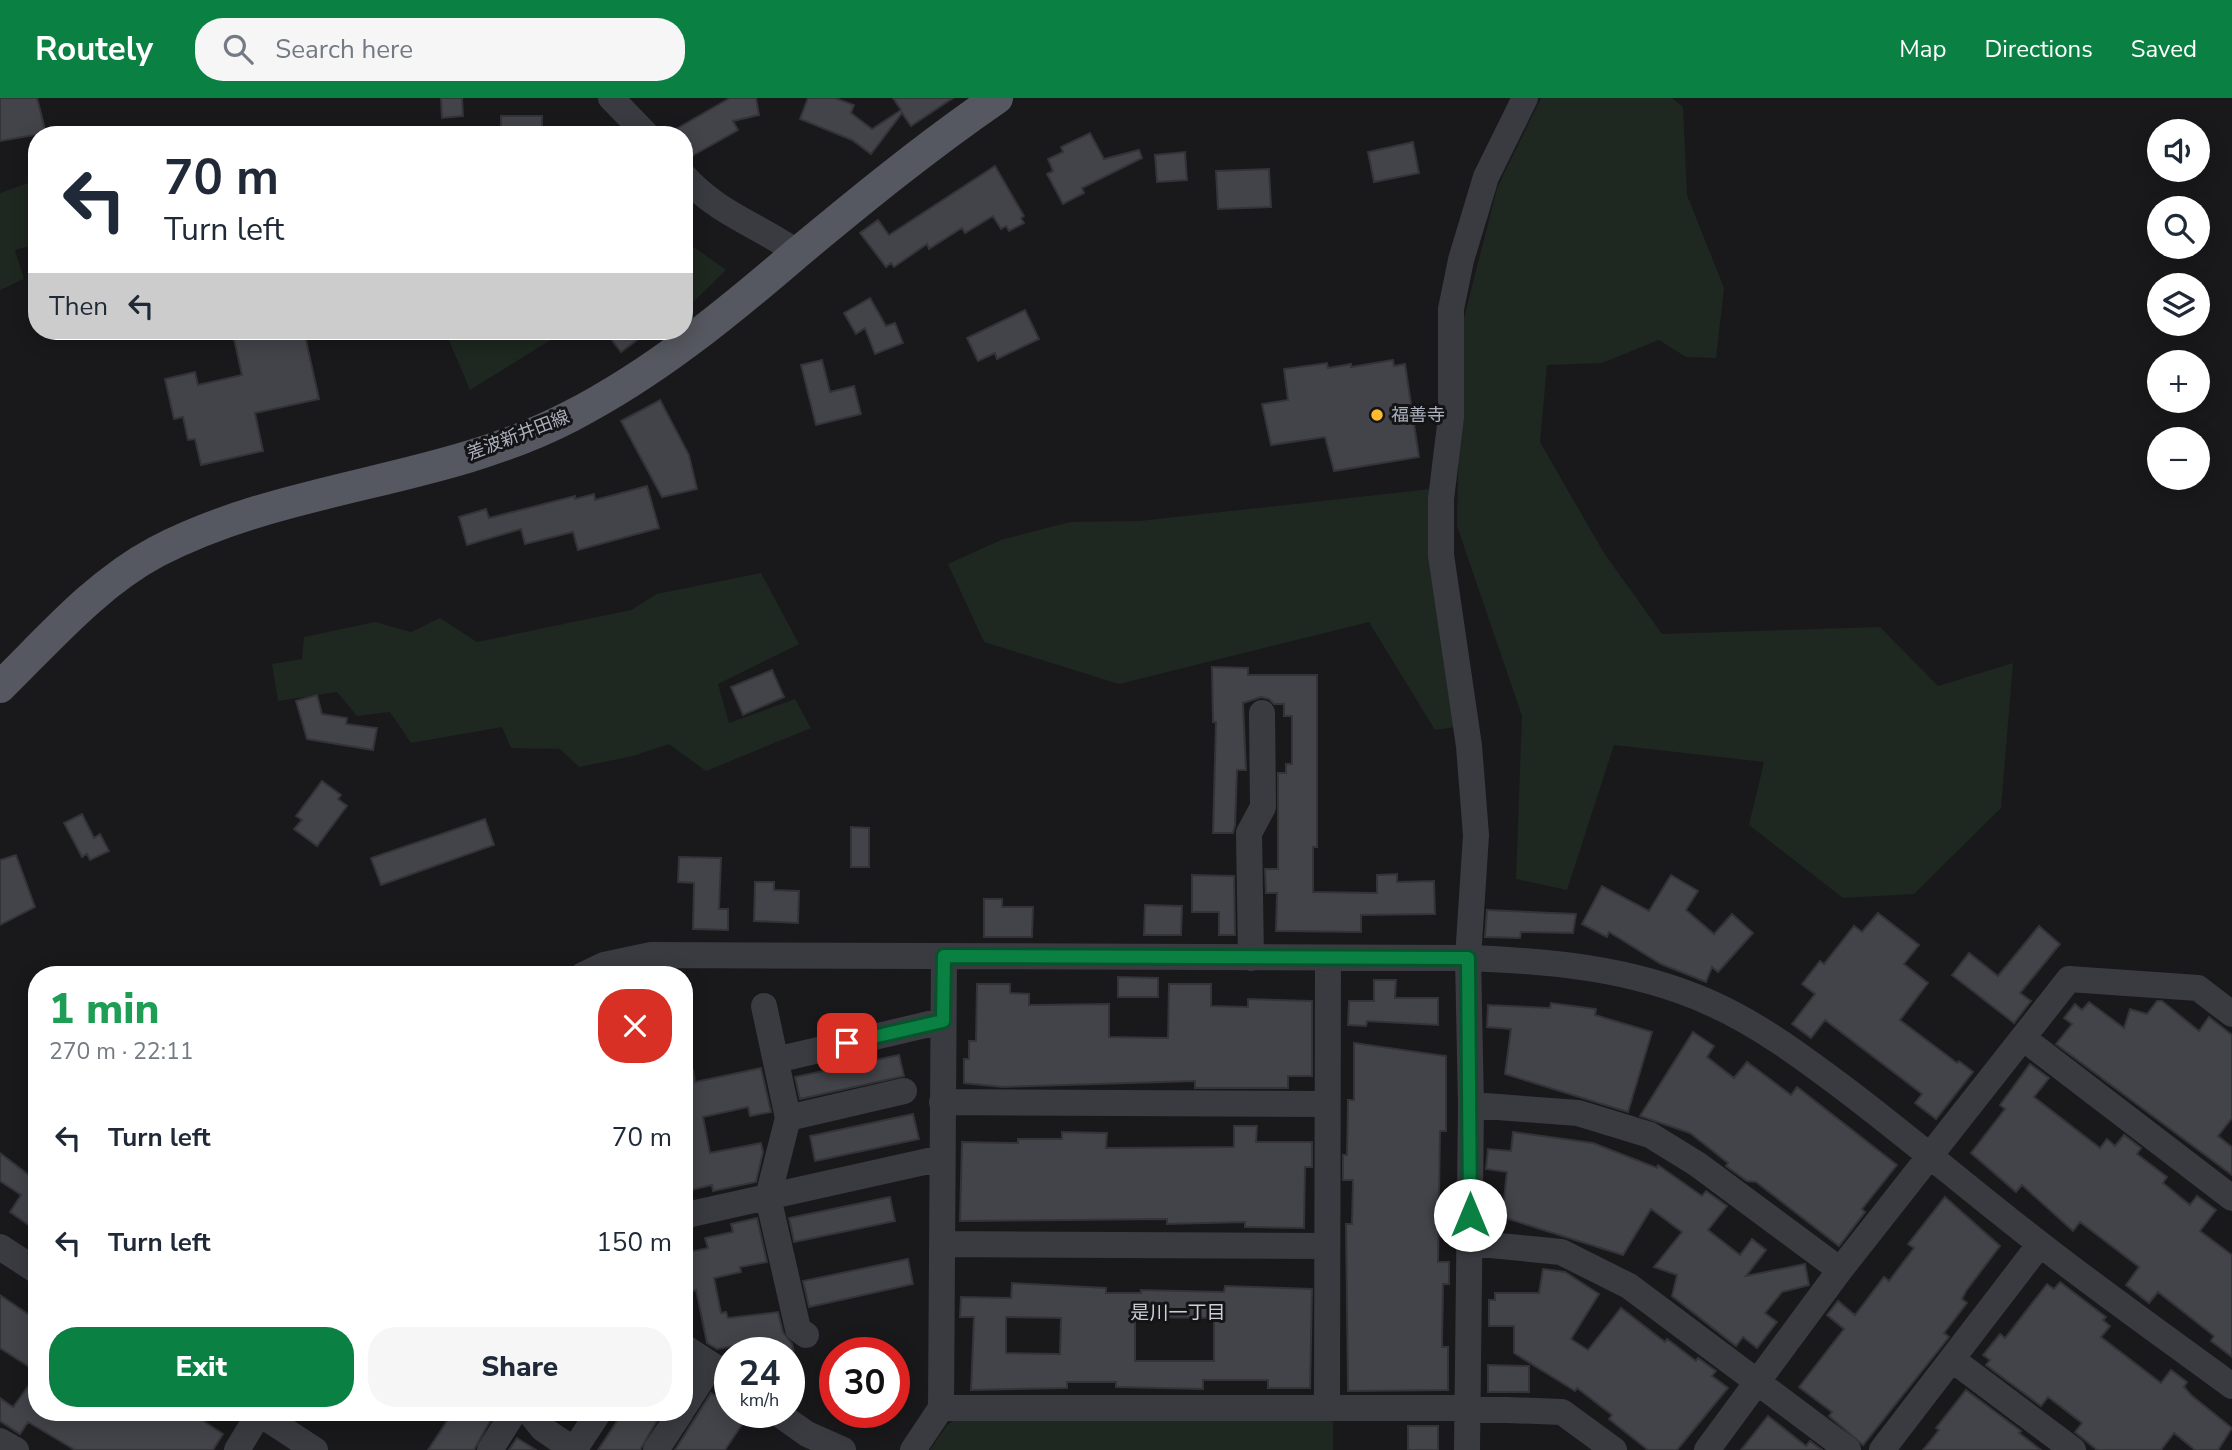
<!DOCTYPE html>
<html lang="en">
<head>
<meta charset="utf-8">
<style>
  :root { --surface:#fff; --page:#f6f6f7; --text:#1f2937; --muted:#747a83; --accent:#0b8043 }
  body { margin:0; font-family:"Nunito Sans","Noto Sans JP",sans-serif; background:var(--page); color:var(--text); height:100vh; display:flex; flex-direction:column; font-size:26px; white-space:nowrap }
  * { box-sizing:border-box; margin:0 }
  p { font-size:23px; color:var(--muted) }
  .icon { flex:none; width:38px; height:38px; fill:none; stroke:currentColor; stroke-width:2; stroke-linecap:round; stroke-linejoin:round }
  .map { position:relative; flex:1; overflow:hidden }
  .drawer { position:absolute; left:28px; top:868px; width:665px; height:455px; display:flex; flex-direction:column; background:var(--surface); border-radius:28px; box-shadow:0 4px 18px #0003 }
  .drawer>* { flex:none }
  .hud { position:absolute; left:28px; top:28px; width:665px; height:214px; border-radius:28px; box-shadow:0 4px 18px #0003; background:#fff; color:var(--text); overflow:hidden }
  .fabs { position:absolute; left:2147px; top:21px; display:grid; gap:14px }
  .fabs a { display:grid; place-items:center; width:63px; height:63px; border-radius:50%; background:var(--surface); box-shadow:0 4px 18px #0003; font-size:35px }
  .speed { position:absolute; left:714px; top:1239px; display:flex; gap:14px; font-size:35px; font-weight:700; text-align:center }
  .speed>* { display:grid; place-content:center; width:91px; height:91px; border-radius:50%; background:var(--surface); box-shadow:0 4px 18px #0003; line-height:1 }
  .speed small { font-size:18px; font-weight:400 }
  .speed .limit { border:10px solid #d22; background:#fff; color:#111 }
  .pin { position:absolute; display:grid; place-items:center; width:60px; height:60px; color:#fff; margin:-30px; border-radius:14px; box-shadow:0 4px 10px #0006 }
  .me { position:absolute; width:77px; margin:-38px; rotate:0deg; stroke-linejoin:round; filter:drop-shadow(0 0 5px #0008) }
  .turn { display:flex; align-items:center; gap:24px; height:147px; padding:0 21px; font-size:32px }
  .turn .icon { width:91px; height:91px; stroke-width:2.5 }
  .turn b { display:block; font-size:49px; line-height:60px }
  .then { display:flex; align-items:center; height:66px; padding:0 21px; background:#0003; gap:14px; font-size:26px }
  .round { display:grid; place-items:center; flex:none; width:74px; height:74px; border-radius:28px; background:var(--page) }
  .headline { display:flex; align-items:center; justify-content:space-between; height:119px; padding:0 21px }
  h1 { font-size:42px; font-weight:800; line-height:52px; color:#1e9e55 }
  .button { display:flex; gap:14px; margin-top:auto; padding:14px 21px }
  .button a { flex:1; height:80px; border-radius:28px; background:var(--accent); color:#fff; font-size:28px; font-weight:800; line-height:80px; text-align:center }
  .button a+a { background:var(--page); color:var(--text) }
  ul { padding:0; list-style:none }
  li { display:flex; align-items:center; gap:21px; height:105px; padding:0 21px }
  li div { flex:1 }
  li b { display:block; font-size:26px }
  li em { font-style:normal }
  header { display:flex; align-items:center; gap:42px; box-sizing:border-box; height:98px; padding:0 35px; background:var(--accent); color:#fff }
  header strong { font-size:33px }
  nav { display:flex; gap:38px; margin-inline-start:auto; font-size:24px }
  .search { width:490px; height:63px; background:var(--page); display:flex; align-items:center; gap:18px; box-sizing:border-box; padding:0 24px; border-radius:28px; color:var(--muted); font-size:26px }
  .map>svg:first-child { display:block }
  .green { fill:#1e2720 }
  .building { fill:#434449; stroke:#333338; stroke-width:2; fill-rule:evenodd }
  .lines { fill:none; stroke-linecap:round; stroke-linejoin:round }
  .minor { stroke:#3a3b41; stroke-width:26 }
  .major { stroke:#555860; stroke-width:32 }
  .route-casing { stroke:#07532c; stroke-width:18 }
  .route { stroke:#0b8043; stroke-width:12 }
  .poi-dot { fill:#ffba2e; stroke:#141417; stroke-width:2.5 }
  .labels { text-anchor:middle; stroke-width:6; stroke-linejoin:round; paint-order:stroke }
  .poi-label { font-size:18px; fill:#aab0bc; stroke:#141417; text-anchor:start }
  .street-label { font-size:18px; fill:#aab0bc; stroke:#141417 }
  .neighbourhood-label { font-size:19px; fill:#cccfd8; stroke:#141417 }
</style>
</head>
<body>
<header>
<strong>Routely</strong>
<div class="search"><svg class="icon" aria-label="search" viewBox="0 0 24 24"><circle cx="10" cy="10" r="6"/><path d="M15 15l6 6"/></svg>Search here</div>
<nav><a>Map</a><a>Directions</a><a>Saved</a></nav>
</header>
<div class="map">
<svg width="2232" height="1352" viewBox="0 0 2232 1352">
  <rect width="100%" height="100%" fill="#19191c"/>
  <!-- green -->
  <path class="green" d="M 1541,0 L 1672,0 L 1683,9 L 1687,97 L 1724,190 L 1716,260 L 1686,259 L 1659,242 L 1602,265 L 1547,267 L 1540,344 L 1604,455 L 1662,536 L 1880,529 L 1938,588 L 2013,565 L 2001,710 L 1914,796 L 1843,800 L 1749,727 L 1764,664 L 1614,647 L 1567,792 L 1516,781 L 1522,618 L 1457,428 L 1461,232 L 1497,90 Z
    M 37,82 L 37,146 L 15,152 L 24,181 L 0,192 L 0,95 Z
    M 684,142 L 726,172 L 684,213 Z
    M 445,233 L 565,233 L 470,292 Z
    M 1431,391 L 1455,629 L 1435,632 L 1369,524 L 1119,586 L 984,544 L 948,466 L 1001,442 L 1070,424 L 1139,423 Z
    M 761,475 L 799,546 L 718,586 L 729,625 L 795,601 L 811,630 L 706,673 L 669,646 L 633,658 L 579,669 L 560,651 L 511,650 L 502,629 L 411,645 L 390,614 L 357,618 L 337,594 L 278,603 L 272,566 L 302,561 L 304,539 L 375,524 L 411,534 L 440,520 L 477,544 L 631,512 L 657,496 Z
    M 959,1319 L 1333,1322 L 1333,1352 L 930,1352 L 947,1327 Z"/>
  <!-- building -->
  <path class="building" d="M 0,0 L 37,0 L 46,35 L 0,43 Z
    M 441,0 L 462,0 L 463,18 L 442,20 Z
    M 730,0 L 756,0 L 759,17 L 733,23 L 738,32 L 692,58 L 684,45 L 684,37 L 680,37 L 676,31 Z
    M 808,0 L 835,0 L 854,7 L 851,15 L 872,31 L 901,12 L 893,0 L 953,0 L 911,28 L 902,15 L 871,56 L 852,42 L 800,21 Z
    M 501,18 L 542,18 L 542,37 L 501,37 Z
    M 1090,35 L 1104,61 L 1139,52 L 1142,60 L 1082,90 L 1084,95 L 1063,106 L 1047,76 L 1053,73 L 1048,61 L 1063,54 L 1061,49 Z
    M 1413,44 L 1419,75 L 1374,84 L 1368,54 Z
    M 1185,54 L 1187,82 L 1157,84 L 1155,57 Z
    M 995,68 L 1024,118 L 1021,120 L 1024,125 L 1009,133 L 1006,128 L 1001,131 L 993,118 L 965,135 L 962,130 L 929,151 L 927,146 L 894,169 L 891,165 L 886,169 L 860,135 L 878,122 L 889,137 Z
    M 1269,71 L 1271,109 L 1218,111 L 1216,73 Z
    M 870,200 L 886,228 L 895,225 L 903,245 L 875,256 L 865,230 L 856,236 L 844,215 Z
    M 1025,212 L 1039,241 L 997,261 L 995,255 L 978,263 L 967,240 Z
    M 238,233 L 304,233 L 319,301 L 255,315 L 263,353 L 201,367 L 195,341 L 188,342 L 183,319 L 174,321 L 165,281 L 195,274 L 198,287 L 242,277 L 234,241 L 240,239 Z
    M 605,233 L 649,233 L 621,254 Z
    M 822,262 L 830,294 L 854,288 L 861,316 L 816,327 L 801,267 Z
    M 1393,262 L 1394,268 L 1405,266 L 1419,359 L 1334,373 L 1325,339 L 1271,347 L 1262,306 L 1288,302 L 1284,271 L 1327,265 L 1328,270 L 1351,266 L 1351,269 Z
    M 660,302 L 689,357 L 697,391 L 662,399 L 621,323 Z
    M 647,388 L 659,430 L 578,452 L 573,434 L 525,446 L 521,431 L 467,447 L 459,419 L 486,411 L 489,420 L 575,398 L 575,401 L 594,396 L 595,402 Z
    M 1212,569 L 1248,570 L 1248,577 L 1317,577 L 1317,749 L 1313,749 L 1313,794 L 1377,795 L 1377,777 L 1397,776 L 1397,784 L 1434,783 L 1435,816 L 1361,817 L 1361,834 L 1276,833 L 1277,795 L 1266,795 L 1265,771 L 1278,771 L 1278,675 L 1286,675 L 1286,666 L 1292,666 L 1292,618 L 1284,618 L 1284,606 L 1274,606 L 1269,601 L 1261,599 L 1243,605 L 1246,672 L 1237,672 L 1235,727 L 1233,735 L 1213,735 L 1216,624 L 1213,624 Z
    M 772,572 L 784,599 L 743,617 L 731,589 Z
    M 317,597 L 322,616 L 347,620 L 346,626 L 377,630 L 373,652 L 307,641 L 296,603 Z
    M 322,683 L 341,697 L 338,701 L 347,708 L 317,748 L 294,731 L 302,722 L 296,718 Z
    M 82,716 L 94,740 L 100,736 L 109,753 L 90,762 L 87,756 L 82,759 L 64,725 Z
    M 485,721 L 494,747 L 381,787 L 371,760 Z
    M 851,729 L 869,730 L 869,769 L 851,769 Z
    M 16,757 L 35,809 L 0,827 L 0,762 Z
    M 679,759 L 721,760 L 719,811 L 728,811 L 728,832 L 693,831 L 694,785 L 678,784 Z
    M 1192,777 L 1234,778 L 1235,837 L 1219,837 L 1219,814 L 1192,814 Z
    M 1671,777 L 1698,793 L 1686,812 L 1714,836 L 1732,816 L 1753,835 L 1718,874 L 1712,869 L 1706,884 L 1661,866 L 1609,834 L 1607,839 L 1582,826 L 1602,788 L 1649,813 Z
    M 755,784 L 774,784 L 774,792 L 799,793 L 798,825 L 754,823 Z
    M 984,801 L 1002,801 L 1002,809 L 1033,809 L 1032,839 L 984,839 Z
    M 1145,807 L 1182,808 L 1181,837 L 1144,837 Z
    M 1487,812 L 1576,816 L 1573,835 L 1521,834 L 1520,840 L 1485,839 Z
    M 1878,815 L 1919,847 L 1904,866 L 1928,885 L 1900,922 L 1957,965 L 1959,963 L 1973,974 L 1936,1021 L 1915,1005 L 1922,996 L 1825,922 L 1811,940 L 1792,926 L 1815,896 L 1802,886 L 1820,863 L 1824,866 L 1854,828 L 1862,834 Z
    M 2039,828 L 2060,846 L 2020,895 L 2031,903 L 2014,925 L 1952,877 L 1969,855 L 1998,878 Z
    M 1118,879 L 1158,880 L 1158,899 L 1118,899 Z
    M 1374,882 L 1396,882 L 1395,900 L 1438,900 L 1438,927 L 1367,923 L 1366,928 L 1348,927 L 1349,903 L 1374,903 Z
    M 977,886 L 1010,886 L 1010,895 L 1029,896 L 1029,907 L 1109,906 L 1109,939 L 1168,940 L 1169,886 L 1211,886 L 1211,908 L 1248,909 L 1248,901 L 1312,903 L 1312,978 L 1288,978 L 1288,990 L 1195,990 L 1195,983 L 1002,989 L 964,985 L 964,961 L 969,961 L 969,943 L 976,943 Z
    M 2157,903 L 2162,903 L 2199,933 L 2209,919 L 2232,937 L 2232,1020 L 2218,1038 L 2232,1049 L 2232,1077 L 2056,946 L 2072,926 L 2064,920 L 2075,906 L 2082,912 L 2089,904 L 2124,930 L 2130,911 L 2147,916 Z
    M 1551,905 L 1596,911 L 1595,917 L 1652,934 L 1628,1014 L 1505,976 L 1511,931 L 1487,929 L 1488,907 L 1550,910 Z
    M 1693,934 L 1714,948 L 1707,959 L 1734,980 L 1747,964 L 1791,997 L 1797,989 L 1897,1067 L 1862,1111 L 1865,1114 L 1839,1148 L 1756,1084 L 1747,1083 L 1726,1068 L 1728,1065 L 1690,1035 L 1640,1018 Z
    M 1354,945 L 1446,958 L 1446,1033 L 1440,1033 L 1438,1164 L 1449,1164 L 1449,1186 L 1443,1186 L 1442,1249 L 1448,1249 L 1448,1292 L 1348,1293 L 1346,1126 L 1352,1126 L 1353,1082 L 1343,1082 L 1343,1057 L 1347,1057 L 1348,1002 L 1354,1002 Z
    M 899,957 L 904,978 L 800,1001 L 795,979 Z
    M 2030,966 L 2049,980 L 2034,999 L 2100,1050 L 2107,1041 L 2115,1048 L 2124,1037 L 2141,1050 L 2137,1056 L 2167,1079 L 2163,1085 L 2190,1107 L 2197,1098 L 2216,1112 L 2200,1133 L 2232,1157 L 2232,1259 L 2211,1243 L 2214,1238 L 2158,1194 L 2149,1205 L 2126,1187 L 2139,1169 L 2080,1124 L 2073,1133 L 2022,1087 L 2016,1094 L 1971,1055 L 2005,1011 L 2000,1007 Z
    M 761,970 L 771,1014 L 750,1018 L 748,1009 L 703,1019 L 710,1055 L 761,1045 L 763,1054 L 756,1084 L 713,1093 L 712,1087 L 687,1093 L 684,1078 L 684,972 L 693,972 L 695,984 Z
    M 913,1016 L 919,1041 L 815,1063 L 810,1038 Z
    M 1234,1028 L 1257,1028 L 1256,1044 L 1312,1044 L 1312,1069 L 1305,1069 L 1304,1130 L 1245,1129 L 1245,1124 L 1167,1126 L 1167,1121 L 960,1123 L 962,1044 L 1018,1045 L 1018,1041 L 1062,1041 L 1062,1034 L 1107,1035 L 1106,1050 L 1234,1049 Z
    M 1513,1034 L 1593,1045 L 1657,1070 L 1658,1067 L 1702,1098 L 1706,1093 L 1727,1108 L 1708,1132 L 1740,1157 L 1752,1141 L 1766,1152 L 1746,1178 L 1805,1166 L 1809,1187 L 1782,1194 L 1765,1215 L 1777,1224 L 1757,1250 L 1743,1239 L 1736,1248 L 1672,1198 L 1677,1177 L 1654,1169 L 1682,1134 L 1651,1111 L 1623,1157 L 1502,1119 L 1507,1074 L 1486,1071 L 1488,1051 L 1511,1053 Z
    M 0,1055 L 33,1080 L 37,1074 L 37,1133 L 10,1114 L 21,1097 L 0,1083 Z
    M 890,1099 L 895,1123 L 794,1144 L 789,1120 Z
    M 1945,1099 L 2000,1148 L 1966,1193 L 1962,1201 L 1967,1205 L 1944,1235 L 1949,1239 L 1863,1347 L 1829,1318 L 1832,1314 L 1799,1289 L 1844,1231 L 1827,1217 L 1838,1203 L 1855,1217 L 1884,1179 L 1889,1183 L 1914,1150 L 1908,1146 Z
    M 757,1120 L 767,1164 L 740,1169 L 741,1174 L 714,1180 L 721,1215 L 726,1214 L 728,1220 L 778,1214 L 783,1234 L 792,1246 L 794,1255 L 763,1255 L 761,1247 L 734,1252 L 734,1248 L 717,1251 L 707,1245 L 696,1192 L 689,1194 L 684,1155 L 708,1150 L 705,1140 L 733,1134 L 731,1126 Z
    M 908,1161 L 913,1186 L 809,1209 L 803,1183 Z
    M 1543,1171 L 1565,1174 L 1599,1196 L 1571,1241 L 1588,1252 L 1621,1210 L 1665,1244 L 1667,1241 L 1696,1263 L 1698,1260 L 1716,1273 L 1712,1278 L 1728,1290 L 1677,1352 L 1648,1352 L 1609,1321 L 1612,1317 L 1577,1290 L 1575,1293 L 1514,1255 L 1514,1228 L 1489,1228 L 1489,1202 L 1495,1202 L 1495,1195 L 1539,1195 Z
    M 2060,1184 L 2106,1219 L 2103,1222 L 2110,1228 L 2101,1239 L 2161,1285 L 2171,1272 L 2187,1284 L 2184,1289 L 2191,1297 L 2232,1330 L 2218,1352 L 2195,1352 L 2174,1335 L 2161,1352 L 2097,1352 L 2075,1334 L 2082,1325 L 2048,1299 L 2041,1308 L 1986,1267 L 1990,1262 L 1983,1257 L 2000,1236 L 2005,1240 L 2047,1186 L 2054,1191 Z
    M 1012,1185 L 1106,1190 L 1106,1195 L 1141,1195 L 1141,1192 L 1224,1194 L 1225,1188 L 1312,1191 L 1310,1290 L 1268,1290 L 1268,1282 L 1203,1282 L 1203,1291 L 1116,1289 L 1116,1284 L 1067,1284 L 1067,1290 L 971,1292 L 974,1219 L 960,1219 L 961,1199 L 1011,1200 ZM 1006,1219 L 1061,1220 L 1060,1256 L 1006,1255 ZM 1135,1219 L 1214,1220 L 1214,1263 L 1135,1263 Z
    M 0,1197 L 37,1222 L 37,1274 L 0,1250 Z
    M 1488,1267 L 1529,1268 L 1529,1294 L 1488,1294 Z
    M 37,1276 L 37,1314 L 190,1314 L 223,1336 L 213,1352 L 75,1352 L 28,1324 L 20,1336 L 0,1323 L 0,1300 L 13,1309 Z
    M 1966,1292 L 2021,1333 L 2019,1335 L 2041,1352 L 1923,1352 L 1939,1332 L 1936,1330 Z
    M 711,1295 L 730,1307 L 730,1314 L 740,1314 L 747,1319 L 725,1352 L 675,1352 Z
    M 453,1314 L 495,1314 L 474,1352 L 428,1352 Z
    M 623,1314 L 662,1314 L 640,1352 L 598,1352 Z
    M 1768,1318 L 1806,1348 L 1810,1343 L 1822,1352 L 1741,1352 Z
    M 1408,1328 L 1438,1328 L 1438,1352 L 1408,1352 Z
    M 517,1340 L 536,1352 L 509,1352 Z"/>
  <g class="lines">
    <!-- minor -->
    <path class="minor" d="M 611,0 L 647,37
      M 684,78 C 717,115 758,127 798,155
      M 1251,860 L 1249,735 L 1263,709 L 1262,615
      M 583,877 L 604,867 L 651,857 L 1468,860 C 1550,863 1630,870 1706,903 C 1757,925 1801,958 1845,991 C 1911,1041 1974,1095 2040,1146 C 2103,1195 2168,1241 2232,1288
      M 764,908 L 788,1020 L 768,1099 L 798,1231 L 806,1237
      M 2023,940 L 2232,1100
      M 776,962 L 942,923
      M 942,1004 L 1326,1006
      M 1471,1007 L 1578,1015 L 1650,1037 L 1697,1066 L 1840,1172
      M 788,1020 L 904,993
      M 684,1120 L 691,1116 L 942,1060
      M 1470,1145 L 1561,1154 L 1629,1188 L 1848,1352
      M 942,1146 L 1326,1148
      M 0,1149 L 37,1173
      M 684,1249 L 730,1279
      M 1953,1262 L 2073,1352
      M 684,1309 L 711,1267
      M 941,1310 L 1454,1310 L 1562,1314 L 1614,1352
      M 1327,1310 L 1328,860
      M 257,1314 L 315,1352
      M 529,1314 L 543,1331 L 574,1352
      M 776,1314 L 807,1336 L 843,1352
      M 0,1343 L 16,1352
      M 237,1352 L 260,1314
      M 490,1352 L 514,1314
      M 574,1352 L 599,1314
      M 656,1352 L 681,1314
      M 913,1352 L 941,1310 L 944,858
      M 1467,1352 L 1471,1007 L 1468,860 L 1476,737 L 1469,648 L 1441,457 L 1441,401 L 1451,319 L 1451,211 L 1461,162 L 1486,79 L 1525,0
      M 1707,1352 L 1840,1172 L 2069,881 L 2198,890 L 2232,916
      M 1882,1352 L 2040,1146"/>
    <!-- major -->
    <path class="major" d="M 0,589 C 48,542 96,486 156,454 C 286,386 441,386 571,318 C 654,275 725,217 796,156 C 861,102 927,48 997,0"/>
  </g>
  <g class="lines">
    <!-- route casing -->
    <g class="route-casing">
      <path id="route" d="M 847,945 L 943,923 L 944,858 L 1468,860 L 1470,1117"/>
    </g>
    <!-- route -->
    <use href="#route" class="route"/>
  </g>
  <!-- markers -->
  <circle class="poi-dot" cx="1377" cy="317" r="7"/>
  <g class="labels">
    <!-- poi labels -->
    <g class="poi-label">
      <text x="1391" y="323">福善寺</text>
    </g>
    <!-- street labels -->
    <g class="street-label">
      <text transform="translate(518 337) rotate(-21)" y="6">差波新井田線</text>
    </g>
    <!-- neighbourhood labels -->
    <g class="neighbourhood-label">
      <text x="1178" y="1221">是川一丁目</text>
    </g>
  </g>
</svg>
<div class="fabs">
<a><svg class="icon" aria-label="sound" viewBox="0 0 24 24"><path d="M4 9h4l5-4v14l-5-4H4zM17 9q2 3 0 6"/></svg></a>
<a><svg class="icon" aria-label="search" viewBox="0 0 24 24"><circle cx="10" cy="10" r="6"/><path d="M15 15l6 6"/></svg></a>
<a><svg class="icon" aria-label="layers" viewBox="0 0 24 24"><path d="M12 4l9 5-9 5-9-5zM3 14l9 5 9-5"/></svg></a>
<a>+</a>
<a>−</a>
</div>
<div class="speed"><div>24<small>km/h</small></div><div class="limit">30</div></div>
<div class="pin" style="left:847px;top:945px;background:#d93025"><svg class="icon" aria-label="arrive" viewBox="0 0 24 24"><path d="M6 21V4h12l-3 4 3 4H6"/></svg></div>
<svg class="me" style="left:1470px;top:1117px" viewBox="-20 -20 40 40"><circle r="19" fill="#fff"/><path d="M0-13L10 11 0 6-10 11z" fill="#0b8043"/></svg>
<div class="hud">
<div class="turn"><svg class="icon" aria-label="left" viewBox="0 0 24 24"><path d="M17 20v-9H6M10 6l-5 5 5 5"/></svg><div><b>70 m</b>Turn left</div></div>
<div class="then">Then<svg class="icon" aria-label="left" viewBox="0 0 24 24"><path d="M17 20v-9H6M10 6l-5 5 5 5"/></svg></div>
</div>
<section class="drawer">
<div class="headline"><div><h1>1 min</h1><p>270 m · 22:11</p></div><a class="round" style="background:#d93025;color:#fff"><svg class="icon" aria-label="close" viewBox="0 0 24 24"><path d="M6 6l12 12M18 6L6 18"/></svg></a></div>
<ul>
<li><svg class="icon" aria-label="left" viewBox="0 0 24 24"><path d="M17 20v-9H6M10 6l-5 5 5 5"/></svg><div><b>Turn left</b></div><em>70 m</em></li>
<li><svg class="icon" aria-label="left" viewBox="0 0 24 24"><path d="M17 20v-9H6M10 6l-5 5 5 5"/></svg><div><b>Turn left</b></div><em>150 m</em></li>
</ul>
<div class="button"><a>Exit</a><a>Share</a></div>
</section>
</div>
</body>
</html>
